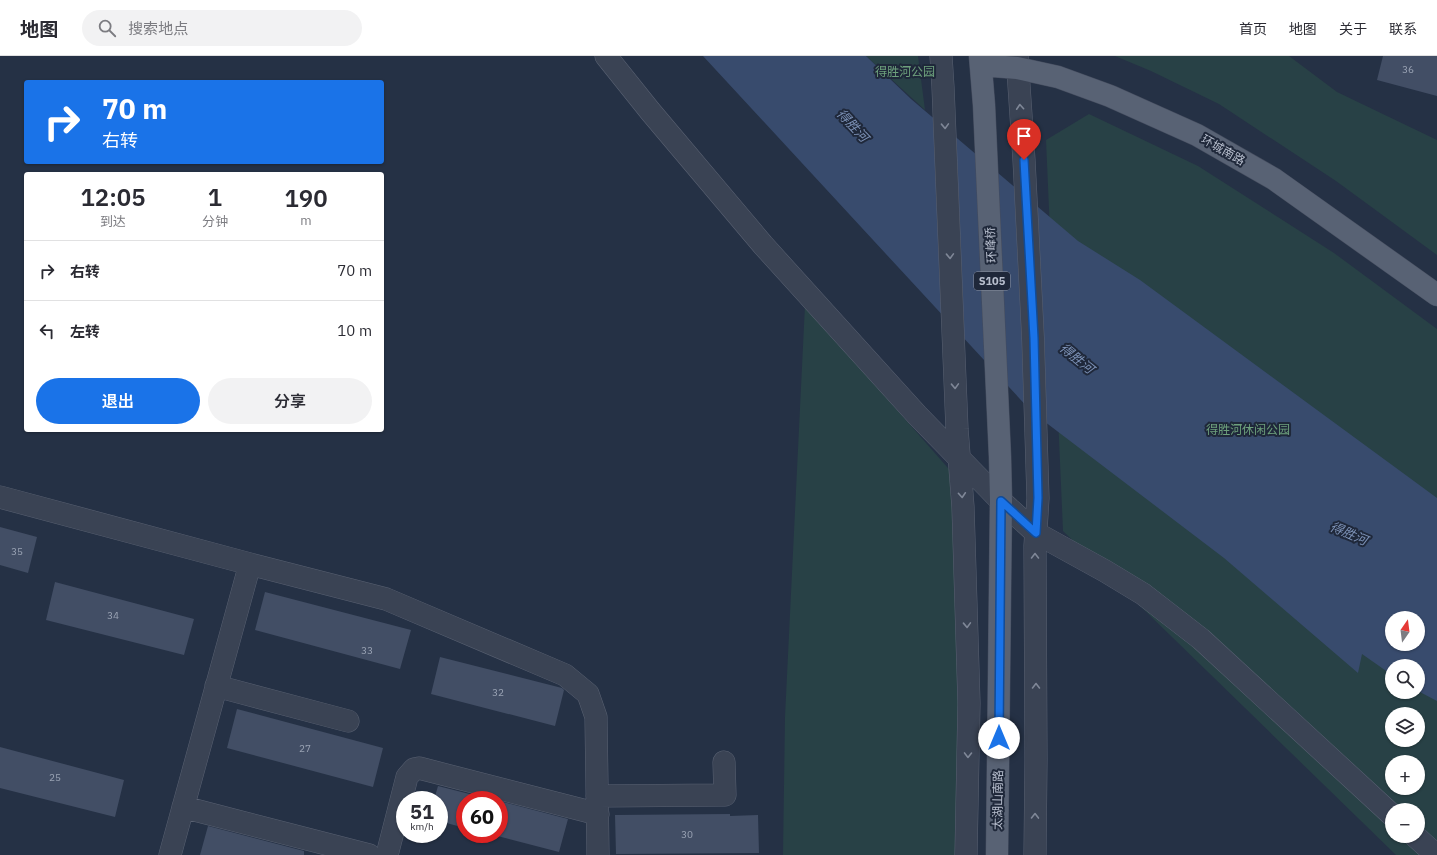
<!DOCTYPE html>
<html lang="zh">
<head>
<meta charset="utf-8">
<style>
  :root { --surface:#fff; --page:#f2f2f3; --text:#2b2b33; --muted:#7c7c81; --line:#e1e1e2; --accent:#1a73e8 }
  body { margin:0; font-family:"IBM Plex Sans","Noto Sans SC",sans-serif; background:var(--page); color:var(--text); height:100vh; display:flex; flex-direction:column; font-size:15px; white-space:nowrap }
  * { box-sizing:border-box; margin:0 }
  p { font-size:13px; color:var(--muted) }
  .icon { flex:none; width:22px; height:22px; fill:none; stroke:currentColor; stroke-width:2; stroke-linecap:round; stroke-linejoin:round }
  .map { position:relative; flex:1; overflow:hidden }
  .panel { position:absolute; left:24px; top:116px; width:360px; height:260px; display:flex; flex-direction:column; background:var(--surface); border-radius:4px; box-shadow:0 1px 3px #0004 }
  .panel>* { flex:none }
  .guide { position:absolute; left:24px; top:24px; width:360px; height:84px; border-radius:4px; box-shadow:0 1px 3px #0004; background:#1a73e8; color:#fff; overflow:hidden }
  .needle { width:26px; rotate:14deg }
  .tools { position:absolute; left:1385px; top:555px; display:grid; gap:8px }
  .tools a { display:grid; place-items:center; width:40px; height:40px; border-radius:50%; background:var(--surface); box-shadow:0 1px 3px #0004; font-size:20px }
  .speed { position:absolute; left:396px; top:735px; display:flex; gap:8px; font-size:20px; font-weight:700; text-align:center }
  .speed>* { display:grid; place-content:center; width:52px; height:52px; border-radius:50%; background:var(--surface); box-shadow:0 1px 3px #0004; line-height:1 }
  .speed small { font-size:10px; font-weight:400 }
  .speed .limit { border:6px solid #d22; background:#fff; color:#111 }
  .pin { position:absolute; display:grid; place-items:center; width:34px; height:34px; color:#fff; margin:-41px -17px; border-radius:50% 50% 50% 0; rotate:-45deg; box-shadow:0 0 4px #0007 }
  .pin .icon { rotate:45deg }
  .me { position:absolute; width:44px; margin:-22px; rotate:0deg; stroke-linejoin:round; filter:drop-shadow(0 0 3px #0008) }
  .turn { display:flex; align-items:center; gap:14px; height:84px; padding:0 12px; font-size:18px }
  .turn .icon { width:52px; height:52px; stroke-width:2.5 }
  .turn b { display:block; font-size:28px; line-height:34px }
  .eta { display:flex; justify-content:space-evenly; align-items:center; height:68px; text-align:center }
  .eta b { font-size:24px; font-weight:600; line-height:28px }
  .primary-button { display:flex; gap:8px; margin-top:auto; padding:8px 12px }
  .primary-button a { flex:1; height:46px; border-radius:24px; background:var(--accent); color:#fff; font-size:16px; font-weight:600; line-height:46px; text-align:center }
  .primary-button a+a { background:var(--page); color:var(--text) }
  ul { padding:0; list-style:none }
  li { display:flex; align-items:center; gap:12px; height:60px; padding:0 12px; border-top:1px solid var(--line) }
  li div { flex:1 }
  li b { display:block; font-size:15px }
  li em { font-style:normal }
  header { display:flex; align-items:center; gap:24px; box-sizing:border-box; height:56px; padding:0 20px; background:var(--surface); border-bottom:1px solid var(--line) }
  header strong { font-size:19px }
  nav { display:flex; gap:22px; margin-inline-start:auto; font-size:14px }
  .search { width:280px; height:36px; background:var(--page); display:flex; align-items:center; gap:10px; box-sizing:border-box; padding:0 14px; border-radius:22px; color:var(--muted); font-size:15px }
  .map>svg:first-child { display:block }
  .green { fill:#284146; fill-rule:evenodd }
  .water { fill:#384b6d; fill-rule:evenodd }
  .building { fill:#424e65 }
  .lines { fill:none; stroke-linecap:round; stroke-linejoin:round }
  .minor-casing { stroke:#596172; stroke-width:23 }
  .major-casing { stroke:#444c5e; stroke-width:23 }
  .minor { stroke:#3a4354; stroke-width:22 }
  .major { stroke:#586274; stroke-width:22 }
  .oneway { stroke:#7f8797 }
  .route-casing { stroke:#114b97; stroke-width:10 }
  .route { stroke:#1a73e8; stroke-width:7 }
  .labels { text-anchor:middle; stroke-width:4; stroke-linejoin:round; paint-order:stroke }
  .number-label { font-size:10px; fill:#9aa3b4 }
  .shield { fill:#1f283a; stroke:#8a92a2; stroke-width:1 }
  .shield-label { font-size:11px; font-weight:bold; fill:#b8bfce }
  .park-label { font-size:12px; fill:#6da07c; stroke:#1f283a }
  .street-label { font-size:12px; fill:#b8bfce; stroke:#1f283a }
  .water-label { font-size:13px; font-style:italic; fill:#7d92b7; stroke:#1f283a }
</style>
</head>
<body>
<header>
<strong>地图</strong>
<div class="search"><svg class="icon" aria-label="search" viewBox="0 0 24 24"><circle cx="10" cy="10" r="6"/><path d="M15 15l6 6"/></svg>搜索地点</div>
<nav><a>首页</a><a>地图</a><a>关于</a><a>联系</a></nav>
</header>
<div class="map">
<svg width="1437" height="799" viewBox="0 0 1437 799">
  <rect width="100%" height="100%" fill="#253145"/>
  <!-- green -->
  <path class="green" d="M 866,0 L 918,0 L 925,54 Z
    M 1115,0 L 1289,0 L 1337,36 L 1437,84 L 1437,199 L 1336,125 L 1219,48 L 1151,15 Z
    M 1089,58 L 1198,110 L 1334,197 L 1437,273 L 1437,799 L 1396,799 L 1063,475 L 1046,84 ZM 1392,562 L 1418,562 L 1418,588 L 1392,588 ZM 1392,610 L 1418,610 L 1418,636 L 1392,636 ZM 1392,658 L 1418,658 L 1418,684 L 1392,684 ZM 1392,706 L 1418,706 L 1418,732 L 1392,732 ZM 1392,754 L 1418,754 L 1418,780 L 1392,780 Z
    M 805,249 L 969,436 L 957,799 L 783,799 L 785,661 Z"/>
  <!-- water -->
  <path class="water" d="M 703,0 L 866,0 L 911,43 L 1078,185 L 1140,224 L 1437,442 L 1437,645 L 1418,635 L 1418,610 L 1392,610 L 1392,619 L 1362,598 L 1358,617 L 1224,502 L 1032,356 ZM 1392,562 L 1418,562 L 1418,588 L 1392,588 Z"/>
  <!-- building -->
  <path class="building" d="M 1383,0 L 1437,0 L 1437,40 L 1377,24 Z
    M 0,471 L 37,481 L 28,517 L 0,509 Z
    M 55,526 L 194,563 L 184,599 L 46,564 Z
    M 265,536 L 411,574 L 400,613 L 255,574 Z
    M 440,601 L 562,632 L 564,634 L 555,670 L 431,638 Z
    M 237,653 L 383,692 L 373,731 L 227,692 Z
    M 0,691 L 124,724 L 115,761 L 0,732 Z
    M 438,730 L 493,744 L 465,744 L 465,772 L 439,765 L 439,744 L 434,744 Z
    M 499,745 L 568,763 L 559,796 L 490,778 L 499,778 Z
    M 730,758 L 730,760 L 758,759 L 759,797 L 616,798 L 615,759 Z
    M 208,770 L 304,795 L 304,799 L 200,799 Z"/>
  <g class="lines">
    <!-- minor casing -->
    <g class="minor-casing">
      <path id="minor" d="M 606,0 L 650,55 L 763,189 L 917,359 L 1001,445 L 1036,477 L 1105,515 L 1143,538 L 1201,583 L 1392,759
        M 941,0 L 943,31 L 957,373 L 963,451 L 969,647 L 966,799
        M 1017,0 L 1024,104 L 1033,282 L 1038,442 L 1035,490 L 1036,704 L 1035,799
        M 0,441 L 250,508 L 386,543 L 565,619 L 588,638 L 596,661 L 598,799
        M 216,630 L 348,665
        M 597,740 L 725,739 L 724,706
        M 183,751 L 369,799
        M 1415,780 L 1436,799
        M 170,799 L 250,508
        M 387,799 L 407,721 L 414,713 L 419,712 L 598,758"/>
    </g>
    <!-- major casing -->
    <g class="major-casing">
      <path id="major" d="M 980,0 L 984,49 L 1000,401 L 1001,445 L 997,799
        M 981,9 L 1017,12 L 1058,21 L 1110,40 L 1197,79 L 1274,123 L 1437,239"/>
    </g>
    <!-- minor -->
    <use href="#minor" class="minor"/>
    <!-- major -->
    <use href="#major" class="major"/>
  </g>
  <!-- one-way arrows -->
  <defs><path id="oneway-chevron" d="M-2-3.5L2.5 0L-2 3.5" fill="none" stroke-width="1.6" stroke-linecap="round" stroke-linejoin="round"/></defs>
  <g class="oneway">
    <use href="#oneway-chevron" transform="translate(1020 51) rotate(-94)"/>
    <use href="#oneway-chevron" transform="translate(945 70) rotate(88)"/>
    <use href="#oneway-chevron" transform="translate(950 200) rotate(88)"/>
    <use href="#oneway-chevron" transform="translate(955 330) rotate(88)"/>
    <use href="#oneway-chevron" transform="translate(962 439) rotate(86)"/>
    <use href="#oneway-chevron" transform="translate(1035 500) rotate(-90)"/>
    <use href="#oneway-chevron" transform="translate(967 569) rotate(88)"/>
    <use href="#oneway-chevron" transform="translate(1036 630) rotate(-90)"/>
    <use href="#oneway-chevron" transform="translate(968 699) rotate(91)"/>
    <use href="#oneway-chevron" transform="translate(1035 760) rotate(-89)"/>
  </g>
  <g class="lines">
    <!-- route casing -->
    <g class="route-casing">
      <path id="route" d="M 999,682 L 1001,445 L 1036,477 L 1038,442 L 1034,282 L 1024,104"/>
    </g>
    <!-- route -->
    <use href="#route" class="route"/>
  </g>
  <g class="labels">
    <!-- number labels -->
    <g class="number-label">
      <text x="1408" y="17">36</text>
      <text x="17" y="499">35</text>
      <text x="113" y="563">34</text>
      <text x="367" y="598">33</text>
      <text x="498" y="640">32</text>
      <text x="305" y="696">27</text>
      <text x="55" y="725">25</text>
      <text x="687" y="782">30</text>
    </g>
    <!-- shield labels -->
    <rect class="shield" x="974" y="216" width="36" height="18" rx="3"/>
    <g class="shield-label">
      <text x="992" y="229">S105</text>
    </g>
    <!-- park labels -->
    <g class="park-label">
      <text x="905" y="20">得胜河公园</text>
      <text x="1248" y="378">得胜河休闲公园</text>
    </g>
    <!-- street labels -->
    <g class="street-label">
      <text transform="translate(1223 94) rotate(30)" y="4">环城南路</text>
      <text transform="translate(991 189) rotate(-93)" y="4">环峰桥</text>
      <text transform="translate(998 744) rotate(-89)" y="4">太湖山南路</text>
    </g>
    <!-- water labels -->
    <g class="water-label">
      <text transform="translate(853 69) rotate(47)" y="5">得胜河</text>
      <text transform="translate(1077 302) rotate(39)" y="5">得胜河</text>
      <text transform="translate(1349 477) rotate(23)" y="5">得胜河</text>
    </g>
  </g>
</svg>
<div class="tools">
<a><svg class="needle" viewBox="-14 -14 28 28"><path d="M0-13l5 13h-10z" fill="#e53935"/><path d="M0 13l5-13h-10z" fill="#7c7c81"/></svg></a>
<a><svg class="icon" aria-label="search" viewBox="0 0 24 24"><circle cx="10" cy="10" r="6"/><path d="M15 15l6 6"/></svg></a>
<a><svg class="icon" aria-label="layers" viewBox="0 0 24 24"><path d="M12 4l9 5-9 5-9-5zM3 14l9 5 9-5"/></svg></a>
<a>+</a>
<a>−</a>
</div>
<div class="speed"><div>51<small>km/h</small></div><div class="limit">60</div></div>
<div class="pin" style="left:1024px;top:104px;background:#d93025"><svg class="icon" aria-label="arrive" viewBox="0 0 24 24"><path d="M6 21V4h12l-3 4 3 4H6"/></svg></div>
<svg class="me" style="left:999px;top:682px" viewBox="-20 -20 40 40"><circle r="19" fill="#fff"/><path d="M0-13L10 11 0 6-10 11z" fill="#1a73e8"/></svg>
<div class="guide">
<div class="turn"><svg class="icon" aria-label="right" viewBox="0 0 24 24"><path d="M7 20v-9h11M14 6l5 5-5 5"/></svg><div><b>70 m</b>右转</div></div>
</div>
<section class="panel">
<div class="eta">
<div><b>12:05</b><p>到达</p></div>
<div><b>1</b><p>分钟</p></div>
<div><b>190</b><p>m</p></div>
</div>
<ul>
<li><svg class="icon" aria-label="right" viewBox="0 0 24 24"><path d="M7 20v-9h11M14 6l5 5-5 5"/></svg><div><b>右转</b></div><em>70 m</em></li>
<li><svg class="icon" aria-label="left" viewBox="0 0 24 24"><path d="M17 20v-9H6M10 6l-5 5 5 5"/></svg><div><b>左转</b></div><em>10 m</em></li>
</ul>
<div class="primary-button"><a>退出</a><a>分享</a></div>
</section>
</div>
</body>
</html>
